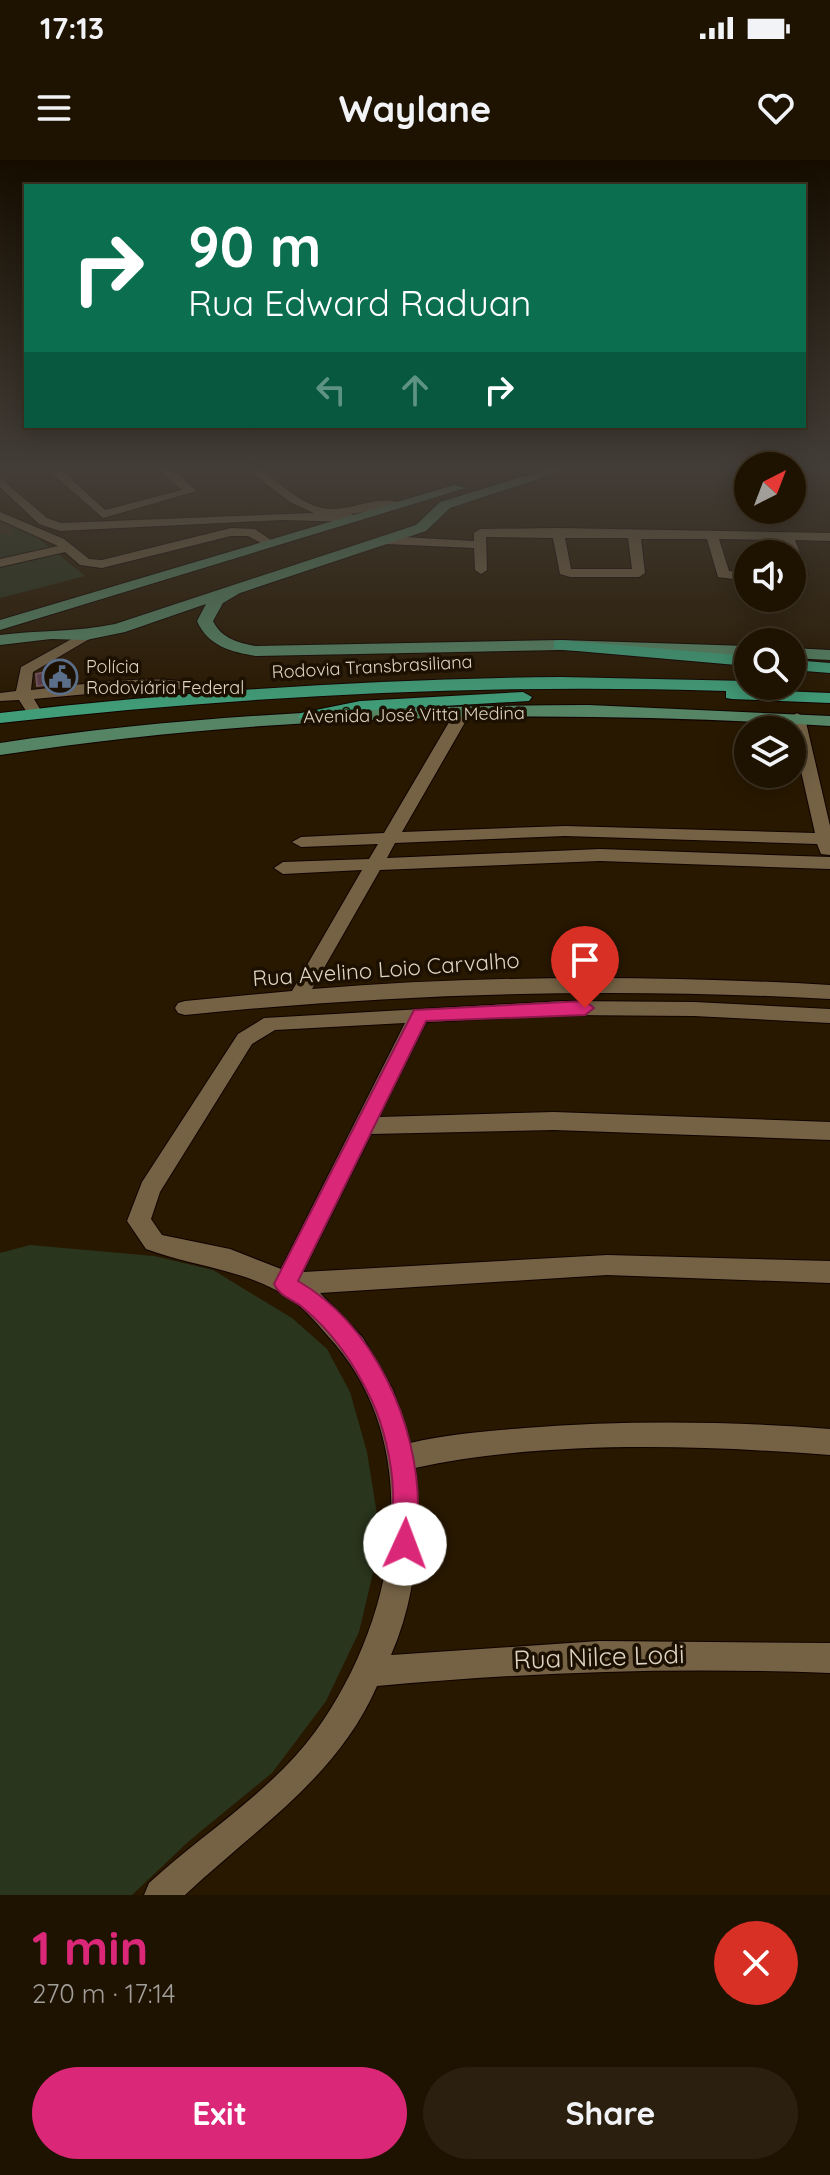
<!DOCTYPE html>
<html lang="en">
<head>
<meta charset="utf-8">
<style>
  :root { --surface:#1e1200; --page:#2b200f; --text:#f1f3f6; --muted:#a19e99; --line:#3c3222; --accent:#db2777 }
  body { margin:0; font-family:Quicksand,sans-serif; background:var(--page); color:var(--text); height:100vh; display:flex; flex-direction:column; font-size:30px; white-space:nowrap }
  * { box-sizing:border-box; margin:0 }
  p { font-size:26px; color:var(--muted) }
  .icon { flex:none; width:44px; height:44px; fill:none; stroke:currentColor; stroke-width:2; stroke-linecap:round; stroke-linejoin:round }
  .map { position:relative; height:1735px; overflow:hidden }
  .drawer { display:flex; flex-direction:column; background:var(--surface); flex:1 }
  .drawer>* { flex:none }
  .top-card { position:absolute; left:24px; top:24px; width:782px; height:244px; border-radius:0px; box-shadow:0 4px 20px #0003,0 0 0 2px var(--line); background:#0b6e4f; color:#fff; overflow:hidden }
  .needle { width:52px; rotate:42deg }
  .fabs { position:absolute; left:734px; top:292px; display:grid; gap:16px }
  .fabs a { display:grid; place-items:center; width:72px; height:72px; border-radius:50%; background:var(--surface); box-shadow:0 4px 20px #0003,0 0 0 2px var(--line); font-size:40px }
  .pin { position:absolute; display:grid; place-items:center; width:68px; height:68px; color:#fff; margin:-82px -34px; border-radius:50% 50% 50% 0; rotate:-45deg; box-shadow:0 0 8px #0007 }
  .pin .icon { rotate:45deg }
  .me { position:absolute; width:88px; margin:-44px; rotate:2deg; stroke-linejoin:round; filter:drop-shadow(0 0 6px #0008) }
  .turn { display:flex; align-items:center; gap:28px; height:168px; padding:0 32px; font-size:36px }
  .turn .icon { width:104px; height:104px; stroke-width:2.5 }
  .turn b { display:block; font-size:56px; line-height:68px }
  .lanes { display:flex; align-items:center; height:76px; padding:0 32px; background:#0003; justify-content:center; gap:40px; direction:ltr }
  .lanes .off { opacity:.35 }
  .round { display:grid; place-items:center; flex:none; width:84px; height:84px; border-radius:42px; background:var(--page) }
  .head { display:flex; align-items:center; justify-content:space-between; height:136px; padding:0 32px }
  h1 { font-size:48px; font-weight:700; line-height:60px; color:var(--accent) }
  .button { display:flex; gap:16px; margin-top:auto; padding:16px 32px }
  .button a { flex:1; height:92px; border-radius:48px; background:var(--accent); color:#fff; font-size:32px; font-weight:700; line-height:92px; text-align:center }
  .button a+a { background:var(--page); color:var(--text) }
  .status { display:flex; justify-content:space-between; align-items:center; height:56px; padding:0 40px; background:var(--surface); direction:ltr }
  .status svg { height:22px; fill:currentColor }
  header { display:flex; justify-content:space-between; align-items:center; height:104px; padding:0 32px; background:var(--surface); font-size:36px; font-weight:700 }
  .map>svg:first-child { display:block }
  .green { fill:#2a351d }
  .building { fill:#5a3944; stroke:#75535d; stroke-width:2 }
  .lines { fill:none; stroke-linecap:round; stroke-linejoin:round }
  .minor-tunnel { stroke:#43341d; stroke-width:13; stroke-dasharray:13 6; stroke-linecap:butt }
  .minor-casing { stroke:#100300; stroke-width:2 }
  .major-casing { stroke:#100300; stroke-width:2 }
  .highway-casing { stroke:#100300; stroke-width:2 }
  .minor { fill:#756245; fill-rule:evenodd }
  .major { fill:#558564; fill-rule:evenodd }
  .highway { fill:#409d78; fill-rule:evenodd }
  .route { fill:#db2777; stroke:#8e194d; stroke-width:2 }
  .labels { text-anchor:middle; stroke-width:7; stroke-linejoin:round; paint-order:stroke }
  .far-poi-label { font-size:18px; fill:#dfd4c4; stroke:#1c1000; text-anchor:start }
  .far-street-label { font-size:18px; fill:#dfd4c4; stroke:#1c1000 }
  .street-label { font-size:22px; fill:#dfd4c4; stroke:#1c1000 }
  .near-street-label { font-size:26px; fill:#dfd4c4; stroke:#1c1000 }
</style>
</head>
<body>
<div class="status"><b>17:13</b><svg viewBox="0 0 49 12"><path d="M0 12V9h3v3zM5 12V6h3v6zM10 12V3h3v9zM15 12V0h3v12zM26 1h20v11H26zM47 4h2v5h-2z"/></svg></div>
<header><svg class="icon" aria-label="menu" viewBox="0 0 24 24"><path d="M4 6h16M4 12h16M4 18h16"/></svg>Waylane<svg class="icon" aria-label="heart" viewBox="0 0 24 24"><path d="M12 20l-8-8c-3-5 5-10 8-4 3-6 11-1 8 4z"/></svg></header>
<div class="map">
<svg width="830" height="1735" viewBox="0 0 830 1735">
  <rect width="100%" height="100%" fill="#281800"/>
  <!-- green -->
  <path class="green" d="M 0,358 L 37,377 L 85,416 L 0,438 Z
    M 30,1085 L 154,1096 L 213,1110 L 292,1158 L 327,1189 L 350,1232 L 367,1292 L 381,1379 L 359,1472 L 326,1541 L 272,1613 L 189,1681 L 132,1735 L 0,1735 L 0,1093 Z"/>
  <!-- building -->
  <path class="building" d="M 63,508 L 64,523 L 37,526 L 36,514 Z"/>
  <g class="lines">
    <!-- minor-tunnel -->
    <path class="minor-tunnel" d="M 0,366 L 12,369"/>
    <!-- minor casing -->
    <g class="minor-casing">
      <path id="minor" d="M 45,307 L 58,307 L 105,350 L 182,330 L 156,307 L 169,307 L 197,331 L 103,358 Z
        M 262,307 L 276,307 L 267,314 C 284,327 301,343 322,348 C 347,354 382,331 404,345 L 351,354 L 358,358 L 352,362 L 282,360 L 60,371 L 39,364 L 0,327 L 0,318 L 47,358 L 61,363 L 314,353 L 290,342 L 256,316 L 256,312 Z
        M 0,352 L 64,379 L 89,399 L 102,400 L 231,368 L 255,369 L 275,383 L 269,387 L 248,376 L 231,376 L 102,408 L 80,405 L 65,392 L 0,407 L 0,399 L 58,386 L 0,360 Z
        M 558,368 L 830,373 L 830,381 L 795,380 L 808,414 L 792,422 L 795,412 L 792,394 L 788,394 L 783,380 L 719,379 L 729,411 L 748,413 L 748,421 L 718,417 L 707,379 L 641,379 L 645,413 L 639,417 L 570,417 L 560,414 L 553,378 L 486,377 L 487,410 L 481,414 L 475,410 L 474,388 L 385,384 L 379,380 L 385,376 L 474,381 L 474,373 L 480,369 ZM 565,378 L 628,378 L 632,409 L 571,409 Z
        M 86,471 L 93,475 L 91,478 L 33,512 L 31,530 C 62,527 177,510 197,527 L 190,531 L 163,527 L 34,539 L 43,554 L 35,559 L 30,557 L 19,540 L 0,541 L 0,533 L 16,531 L 21,507 Z
        M 463,547 L 471,552 L 402,672 L 565,666 L 815,673 L 789,558 L 797,553 L 805,558 L 830,666 L 830,695 L 821,694 L 817,684 L 565,676 L 395,683 L 387,698 L 600,689 L 830,697 L 830,709 L 600,701 L 380,710 L 312,829 C 485,815 657,815 830,825 L 830,839 C 614,827 400,833 185,855 L 178,853 L 175,848 L 178,843 L 185,841 L 292,831 L 362,710 L 283,714 L 274,708 L 283,702 L 369,699 L 378,684 L 301,687 L 292,682 L 301,677 L 384,673 L 455,552 Z
        M 563,841 L 694,842 L 830,849 L 830,863 L 694,856 L 563,855 L 426,862 L 379,957 L 554,952 L 830,962 L 830,980 L 554,970 L 371,974 L 303,1112 L 607,1095 L 830,1101 L 830,1123 L 607,1115 L 320,1133 L 363,1178 L 393,1230 L 410,1283 C 448,1274 487,1271 525,1268 C 627,1260 728,1261 830,1269 L 830,1295 C 698,1285 545,1280 415,1308 C 421,1372 417,1436 391,1495 L 599,1481 L 830,1483 L 830,1513 C 678,1507 528,1512 377,1526 C 337,1618 255,1669 185,1735 L 144,1735 L 149,1723 C 203,1673 271,1632 315,1572 C 397,1460 430,1285 327,1175 C 315,1161 303,1147 288,1137 C 244,1109 194,1107 146,1089 L 127,1061 L 142,1022 L 238,874 L 264,858 ZM 405,863 L 281,1109 L 230,1089 L 162,1075 L 151,1059 L 160,1032 L 252,884 L 275,870 Z"/>
    </g>
    <!-- major casing -->
    <g class="major-casing">
      <path id="major" d="M 554,307 L 575,307 L 450,348 L 426,371 L 240,433 L 223,443 L 213,461 C 221,478 238,483 256,486 L 560,480 L 748,486 L 748,496 L 560,490 L 256,496 C 231,492 208,486 197,461 L 206,444 L 125,472 L 86,480 L 51,479 L 0,485 L 0,475 C 38,470 77,472 115,464 L 416,365 L 440,342 Z
        M 454,325 L 466,328 L 0,470 L 0,460 Z
        M 792,488 L 830,490 L 830,500 L 792,498 Z
        M 589,545 L 830,556 L 830,566 C 554,549 274,553 0,595 L 0,583 C 194,554 392,546 589,545 Z"/>
    </g>
    <!-- highway casing -->
    <g class="highway-casing">
      <path id="highway" d="M 560,480 L 748,496 L 748,506 L 554,489 L 554,481 Z
        M 792,500 L 830,503 L 830,513 L 792,510 Z
        M 561,517 L 748,521 L 748,526 L 757,526 L 754,530 L 830,533 L 830,543 L 732,539 L 726,538 L 726,531 C 482,523 241,536 0,563 L 0,553 C 187,531 373,519 561,517 Z
        M 523,532 L 532,537 L 529,541 L 360,551 L 307,562 L 298,557 L 301,553 L 360,541 Z"/>
    </g>
    <!-- minor -->
    <use href="#minor" class="minor"/>
    <!-- major -->
    <use href="#major" class="major"/>
    <!-- highway -->
    <use href="#highway" class="highway"/>
  </g>
  <!-- sky -->
  <linearGradient id="sky" x2="0" y2="1"><stop stop-color="#160d00"/><stop offset="0.56" stop-color="#423d37"/><stop offset="1" stop-color="#423d37" stop-opacity="0"/></linearGradient>
  <rect width="830" height="550" fill="url(#sky)"/>
  <!-- route -->
  <path class="route" d="M 585,841 L 594,848 L 585,855 L 426,861 L 298,1121 C 374,1165 419,1264 418,1350 C 418,1365 419,1379 414,1393 L 405,1397 L 396,1393 C 388,1374 394,1352 393,1331 C 392,1303 384,1267 372,1241 C 356,1207 332,1171 302,1147 C 292,1139 279,1136 274,1124 L 414,850 Z"/>
  <!-- icons -->
  <defs>
    <g id="civic-ring" transform="scale(1.8)"><circle r="9.5" fill="#1c1000" stroke="#5c6f8a" stroke-width="1.5"/><path d="M-.6-6.5H3V-4.5H.6V-3L4-1V1h2V6H-6V1h2V-1L-.6-3ZM-1.2 2.5V6h2.4V2.5Z" fill="#5c6f8a"/></g>
  </defs>
  <g fill-rule="evenodd">
    <use href="#civic-ring" x="60" y="517"/>
  </g>
  <g class="labels">
    <!-- far-poi labels -->
    <g class="far-poi-label">
      <text x="86" y="513">Polícia<tspan x="86" dy="21">Rodoviária Federal</tspan></text>
    </g>
    <!-- far-street labels -->
    <g class="far-street-label">
      <text transform="translate(372 507) rotate(-3)" y="6">Rodovia Transbrasiliana</text>
      <text transform="translate(414 555) rotate(-1)" y="6">Avenida José Vitta Medina</text>
    </g>
    <!-- street labels -->
    <g class="street-label">
      <text transform="translate(386 809) rotate(-4)" y="8">Rua Avelino Loio Carvalho</text>
    </g>
    <!-- near-street labels -->
    <g class="near-street-label">
      <text transform="translate(599 1497) rotate(-2)" y="9">Rua Nilce Lodi</text>
    </g>
  </g>
</svg>
<div class="fabs">
<a><svg class="needle" viewBox="-14 -14 28 28"><path d="M0-13l5 13h-10z" fill="#e53935"/><path d="M0 13l5-13h-10z" fill="#a19e99"/></svg></a>
<a><svg class="icon" aria-label="sound" viewBox="0 0 24 24"><path d="M4 9h4l5-4v14l-5-4H4zM17 9q2 3 0 6"/></svg></a>
<a><svg class="icon" aria-label="search" viewBox="0 0 24 24"><circle cx="10" cy="10" r="6"/><path d="M15 15l6 6"/></svg></a>
<a><svg class="icon" aria-label="layers" viewBox="0 0 24 24"><path d="M12 4l9 5-9 5-9-5zM3 14l9 5 9-5"/></svg></a>
</div>
<div class="pin" style="left:585px;top:848px;background:#d93025"><svg class="icon" aria-label="arrive" viewBox="0 0 24 24"><path d="M6 21V4h12l-3 4 3 4H6"/></svg></div>
<svg class="me" style="left:405px;top:1384px" viewBox="-20 -20 40 40"><circle r="19" fill="#fff"/><path d="M0-13L10 11 0 6-10 11z" fill="#db2777"/></svg>
<div class="top-card">
<div class="turn"><svg class="icon" aria-label="right" viewBox="0 0 24 24"><path d="M7 20v-9h11M14 6l5 5-5 5"/></svg><div><b>90 m</b>Rua Edward Raduan</div></div>
<div class="lanes"><svg class="icon off" aria-label="left" viewBox="0 0 24 24"><path d="M17 20v-9H6M10 6l-5 5 5 5"/></svg><svg class="icon off" aria-label="ahead" viewBox="0 0 24 24"><path d="M12 20V5M6 11l6-6 6 6"/></svg><svg class="icon" aria-label="right" viewBox="0 0 24 24"><path d="M7 20v-9h11M14 6l5 5-5 5"/></svg></div>
</div>
</div>
<section class="drawer">
<div class="head"><div><h1>1 min</h1><p>270 m · 17:14</p></div><a class="round" style="background:#d93025;color:#fff"><svg class="icon" aria-label="close" viewBox="0 0 24 24"><path d="M6 6l12 12M18 6L6 18"/></svg></a></div>
<div class="button"><a>Exit</a><a>Share</a></div>
</section>
</body>
</html>
